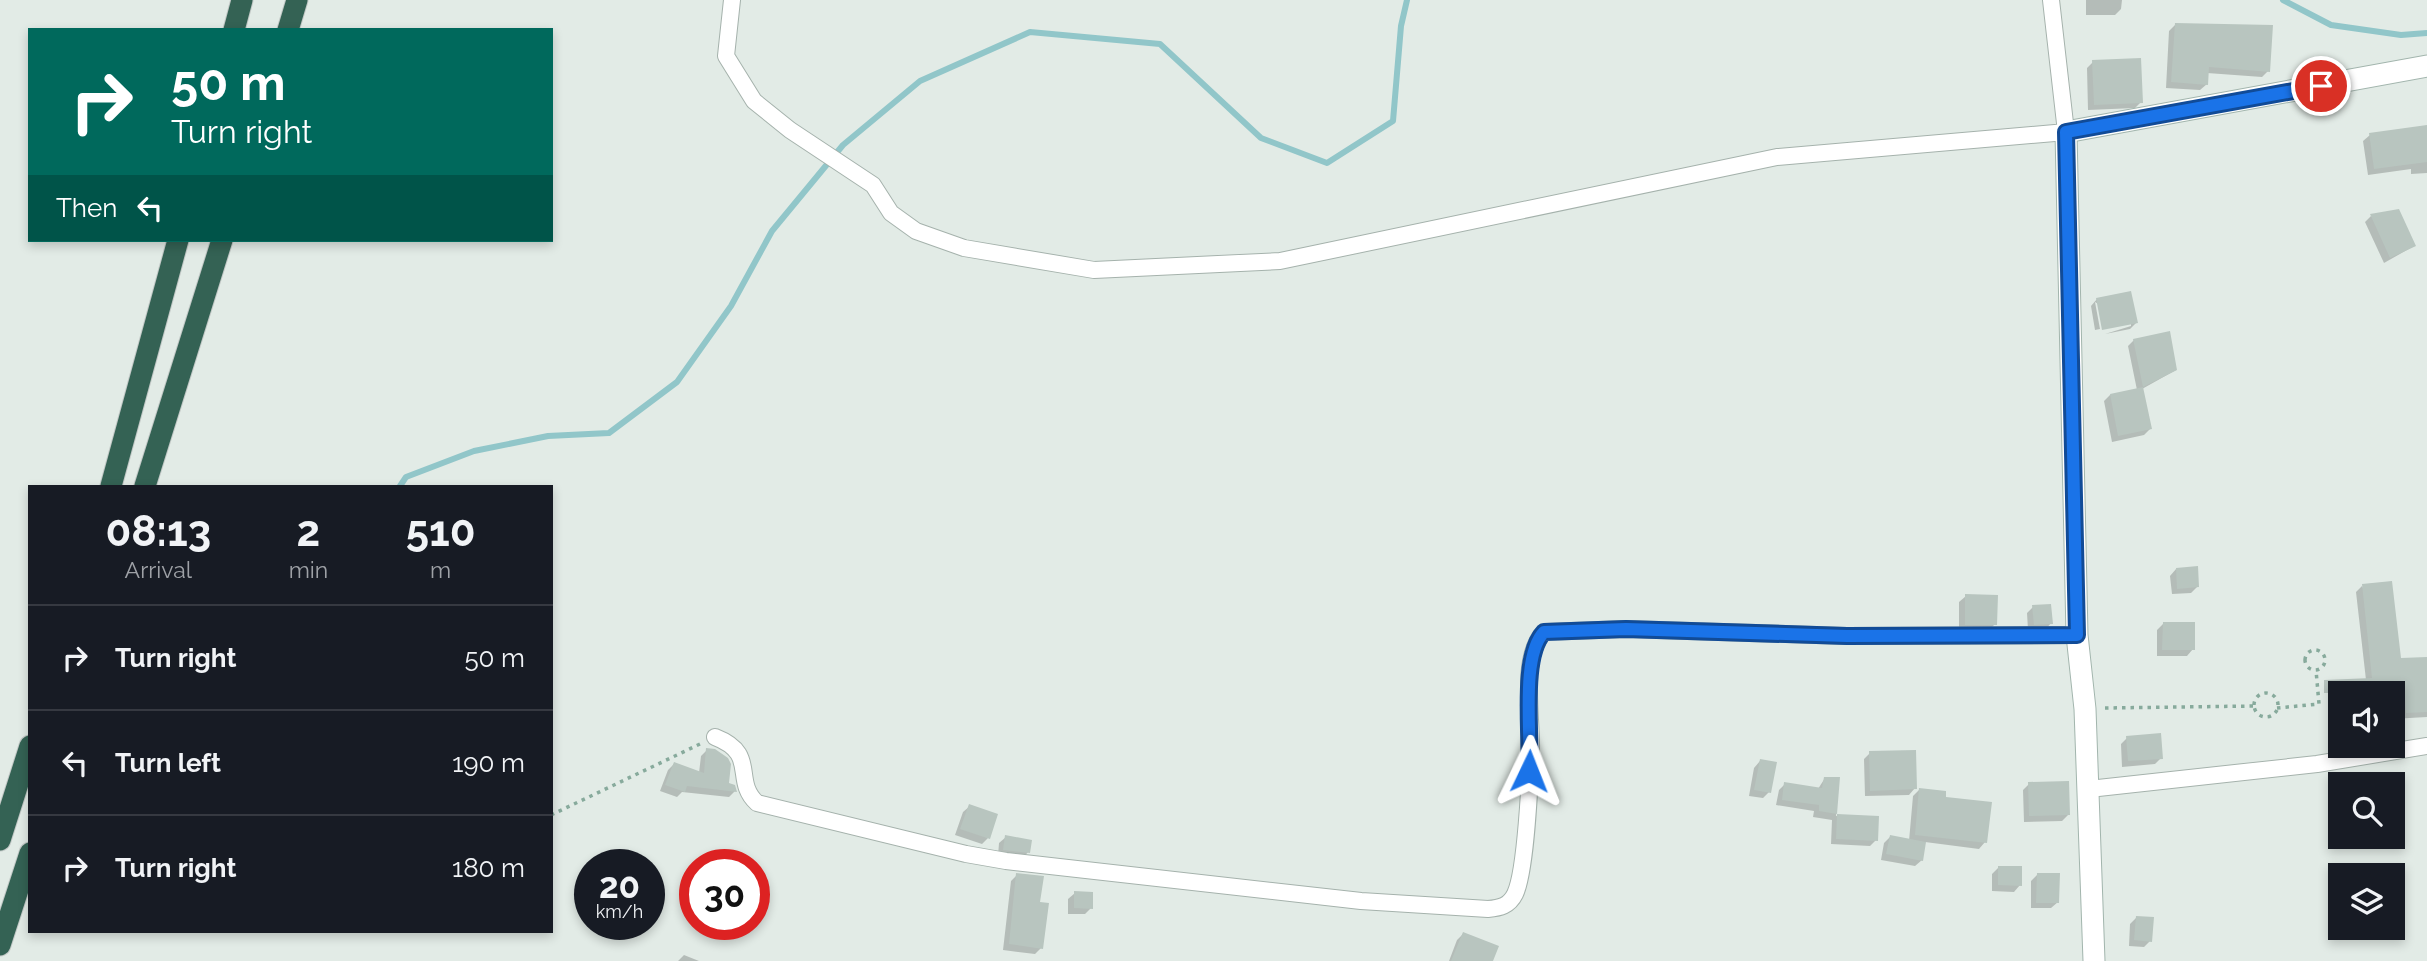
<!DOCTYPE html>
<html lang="en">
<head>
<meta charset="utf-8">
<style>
  :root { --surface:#171b24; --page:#20242c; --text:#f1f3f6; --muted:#9ea1a6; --line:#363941 }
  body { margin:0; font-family:Raleway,sans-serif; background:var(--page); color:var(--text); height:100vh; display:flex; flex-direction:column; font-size:26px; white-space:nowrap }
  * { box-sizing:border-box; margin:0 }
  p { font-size:23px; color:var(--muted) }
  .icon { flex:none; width:38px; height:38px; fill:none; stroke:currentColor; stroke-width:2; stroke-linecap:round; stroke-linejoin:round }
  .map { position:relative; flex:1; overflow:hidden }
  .drawer { position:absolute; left:28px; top:485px; width:525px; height:448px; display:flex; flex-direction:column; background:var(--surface); border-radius:0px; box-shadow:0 4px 10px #0003 }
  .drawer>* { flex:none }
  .top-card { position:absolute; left:28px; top:28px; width:525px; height:214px; border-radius:0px; box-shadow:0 4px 10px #0003; background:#00695c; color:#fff; overflow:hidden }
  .buttons { position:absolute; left:2328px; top:681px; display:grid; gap:14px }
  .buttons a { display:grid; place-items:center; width:77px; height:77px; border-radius:0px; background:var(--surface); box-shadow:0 4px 10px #0003; font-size:35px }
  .speed { position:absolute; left:574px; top:849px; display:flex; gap:14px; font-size:35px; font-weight:700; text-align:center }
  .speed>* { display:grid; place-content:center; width:91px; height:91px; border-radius:50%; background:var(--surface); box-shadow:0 4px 10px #0003; line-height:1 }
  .speed small { font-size:18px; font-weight:400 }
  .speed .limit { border:10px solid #d22; background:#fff; color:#111 }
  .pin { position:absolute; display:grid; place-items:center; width:60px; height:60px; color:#fff; margin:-30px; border:4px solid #fff; border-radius:50%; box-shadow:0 2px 7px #0007 }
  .me { position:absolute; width:77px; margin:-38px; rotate:2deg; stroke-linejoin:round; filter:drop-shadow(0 0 5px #0008) }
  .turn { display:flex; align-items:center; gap:24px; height:147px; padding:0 28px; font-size:32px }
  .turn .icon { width:91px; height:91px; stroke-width:2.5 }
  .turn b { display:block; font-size:49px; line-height:60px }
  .then { display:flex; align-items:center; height:66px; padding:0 28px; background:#0003; gap:14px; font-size:26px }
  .eta { display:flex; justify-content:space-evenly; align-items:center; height:119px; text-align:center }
  .eta b { font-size:42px; font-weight:700; line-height:49px }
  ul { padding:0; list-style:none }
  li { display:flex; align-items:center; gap:21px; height:105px; padding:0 28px; border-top:2px solid var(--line) }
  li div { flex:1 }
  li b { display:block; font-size:26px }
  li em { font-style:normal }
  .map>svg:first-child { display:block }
  .shadow { fill:#0003 }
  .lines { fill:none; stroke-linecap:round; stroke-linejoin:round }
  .stream { stroke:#91c6c9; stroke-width:6 }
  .building { fill:#b8c5bf }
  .street-casing { stroke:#a5b2ac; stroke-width:18 }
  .secondary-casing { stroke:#a2b5ad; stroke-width:23 }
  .highway-casing { stroke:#c2c8c6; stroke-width:23 }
  .path { stroke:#87aa9c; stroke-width:3.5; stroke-dasharray:3.5 5; stroke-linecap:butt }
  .street { stroke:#fff; stroke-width:16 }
  .secondary { stroke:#fff; stroke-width:21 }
  .highway { stroke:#346254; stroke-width:21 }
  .route-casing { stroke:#114b97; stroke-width:18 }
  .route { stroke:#1a73e8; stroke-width:12 }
</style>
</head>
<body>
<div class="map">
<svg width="2427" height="961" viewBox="0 0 2427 961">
  <rect width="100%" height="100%" fill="#e2ebe6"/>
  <!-- shadow -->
  <path class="shadow" d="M 2086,0 L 2122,0 L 2121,9 L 2115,15 L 2086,15 Z
    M 2176,24 L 2268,71 L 2262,77 L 2207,73 L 2207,84 L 2200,90 L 2166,88 L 2169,31 Z
    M 2093,62 L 2141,102 L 2135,108 L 2088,110 L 2087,68 Z
    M 2427,128 L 2427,173 L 2411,174 L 2411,169 L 2368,175 L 2363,141 L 2370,135 Z
    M 2371,216 L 2414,246 L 2384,263 L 2365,222 Z
    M 2097,299 L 2136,323 L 2130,329 L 2105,334 L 2131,326 L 2131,323 L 2095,302 L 2100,329 L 2095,330 L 2091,306 Z
    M 2134,340 L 2176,370 L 2142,389 L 2150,429 L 2144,435 L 2112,442 L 2104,401 L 2110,395 L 2137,390 L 2128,346 Z
    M 2176,569 L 2198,586 L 2191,593 L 2172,594 L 2170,576 Z
    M 2362,586 L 2399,660 L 2427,659 L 2427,717 L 2392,719 L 2392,693 L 2340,693 L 2340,741 L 2331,742 L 2329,688 L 2366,680 L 2356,592 Z
    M 1966,596 L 1995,624 L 1989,630 L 1959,631 L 1959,602 Z
    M 2033,607 L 2051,623 L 2045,630 L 2028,630 L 2027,613 Z
    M 2163,624 L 2193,649 L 2187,656 L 2157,656 L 2157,630 Z
    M 2127,738 L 2161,758 L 2155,764 L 2122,767 L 2121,744 Z
    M 707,750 L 727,784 L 735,791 L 729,797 L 682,792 L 677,797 L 660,791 L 668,770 L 674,764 L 699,773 L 701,756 Z
    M 1870,753 L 1915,788 L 1909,795 L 1865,796 L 1864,759 Z
    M 1760,761 L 1769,792 L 1763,798 L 1749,796 L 1754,768 Z
    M 1825,778 L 1838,779 L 1836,816 L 1877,818 L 1876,840 L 1870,846 L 1831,844 L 1832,820 L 1813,817 L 1814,811 L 1776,805 L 1779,790 L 1785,784 L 1818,789 Z
    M 2029,784 L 2068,815 L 2062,821 L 2024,822 L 2023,790 Z
    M 1919,790 L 1944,799 L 1985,842 L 1979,849 L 1925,842 L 1922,860 L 1915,866 L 1881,860 L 1884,843 L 1890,837 L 1909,841 L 1913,796 Z
    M 970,806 L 988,838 L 982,844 L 955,835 L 963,812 Z
    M 1006,837 L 1028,852 L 1022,859 L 998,856 L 999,843 Z
    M 1999,867 L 2020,885 L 2014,892 L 1992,891 L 1992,874 Z
    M 2038,874 L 2058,902 L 2051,908 L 2031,908 L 2031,881 Z
    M 1017,875 L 1041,948 L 1035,954 L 1003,950 L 1011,881 Z
    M 1075,893 L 1091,908 L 1085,914 L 1068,914 L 1068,899 Z
    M 2136,918 L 2150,941 L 2144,947 L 2129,946 L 2130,924 Z
    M 1463,934 L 1491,961 L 1449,961 L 1457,940 Z
    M 684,955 L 699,961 L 678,961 Z"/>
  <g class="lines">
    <!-- stream -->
    <path class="stream" d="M 2283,0 L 2331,25 L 2401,35 L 2427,33
      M 400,486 L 406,477 L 474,451 L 548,436 L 609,433 L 677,382 L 731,306 L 772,231 L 843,145 L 920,81 L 1030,32 L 1160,44 L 1261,138 L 1327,163 L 1393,121 L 1401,26 L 1407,0"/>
  </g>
  <!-- building -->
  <path class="building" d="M 2175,23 L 2273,25 L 2270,72 L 2209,67 L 2208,85 L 2171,82 Z
    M 2141,58 L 2143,103 L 2094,105 L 2092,60 Z
    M 2427,125 L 2427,162 L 2374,169 L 2369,133 Z
    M 2399,209 L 2416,246 L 2390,258 L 2370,214 Z
    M 2131,291 L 2138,323 L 2102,330 L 2096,298 Z
    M 2170,331 L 2177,370 L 2143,387 L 2133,339 Z
    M 2143,387 L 2152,429 L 2118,436 L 2110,394 Z
    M 2198,566 L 2199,587 L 2177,589 L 2176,568 Z
    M 2392,581 L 2401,658 L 2427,657 L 2427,712 L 2406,713 L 2405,693 L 2324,693 L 2324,680 L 2372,678 L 2362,584 Z
    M 1965,594 L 1998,595 L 1997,625 L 1965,625 Z
    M 2051,604 L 2053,624 L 2034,625 L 2032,605 Z
    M 2163,622 L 2195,622 L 2195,650 L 2162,650 Z
    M 2161,733 L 2163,759 L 2128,761 L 2126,736 Z
    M 706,748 L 715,749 L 728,758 L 731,764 L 729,783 L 735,785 L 737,792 L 687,786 L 685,792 L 665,785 L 674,762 L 704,773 Z
    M 1916,750 L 1917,789 L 1870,791 L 1869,751 Z
    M 1760,759 L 1777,762 L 1771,793 L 1754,790 Z
    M 1824,777 L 1840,777 L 1837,814 L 1819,811 L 1819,805 L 1782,800 L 1784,782 L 1822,788 Z
    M 2069,781 L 2070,815 L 2029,816 L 2028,782 Z
    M 1919,788 L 1946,791 L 1946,797 L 1992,802 L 1987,843 L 1915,835 Z
    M 969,804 L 998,814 L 990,839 L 960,829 Z
    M 1837,814 L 1879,816 L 1878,841 L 1836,839 Z
    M 1005,835 L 1032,840 L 1030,853 L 1003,850 Z
    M 1890,835 L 1926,842 L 1923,861 L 1886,854 Z
    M 1998,866 L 2022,866 L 2022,886 L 1998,885 Z
    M 1016,873 L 1044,876 L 1040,902 L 1049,903 L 1043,949 L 1009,944 Z
    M 2037,873 L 2060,873 L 2059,903 L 2036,903 Z
    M 1074,891 L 1093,892 L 1093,909 L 1074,908 Z
    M 2136,916 L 2154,917 L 2152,942 L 2134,940 Z
    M 1463,932 L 1499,946 L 1493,961 L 1451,961 Z"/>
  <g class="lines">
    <!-- street casing -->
    <g class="street-casing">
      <path id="street" d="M 732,0 L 726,56 L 754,101 L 790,130 L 873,185 L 891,213 L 916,231 L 964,248 L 1094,270 L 1280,261 L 1777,157 L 2066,132 L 2051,0
        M 715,737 C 759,754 732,780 757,803 L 966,854 L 1006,861 L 1361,901 L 1488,909 C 1500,908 1509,906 1515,894 C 1526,871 1530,778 1531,749 C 1532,718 1520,657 1544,632 L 1626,629 L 1847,636 L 2077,635
        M 2089,789 L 2317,764 L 2427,746"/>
    </g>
    <!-- secondary casing -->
    <g class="secondary-casing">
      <path id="secondary" d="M 2094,961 L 2085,709 L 2077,635 L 2066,132 L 2427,66"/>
    </g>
    <!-- highway casing -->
    <g class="highway-casing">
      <path id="highway" d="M 234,30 L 242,0
        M 288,30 L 297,0
        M 111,486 L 178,240
        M 145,486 L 222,240
        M 0,840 L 30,746
        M 0,945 L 30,853"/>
    </g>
    <!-- path -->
    <path class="path" d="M2305 660a10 10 0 1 1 20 0a10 10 0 1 1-20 0Z
      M2254 705a12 12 0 1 1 24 0a12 12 0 1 1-24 0Z
      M 2105,708 L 2254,706
      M 2277,708 L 2319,704 L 2316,670
      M 551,815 L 700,744"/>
    <!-- street -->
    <use href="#street" class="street"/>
    <!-- secondary -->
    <use href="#secondary" class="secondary"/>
    <!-- highway -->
    <use href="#highway" class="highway"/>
  </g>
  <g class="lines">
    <!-- route casing -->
    <g class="route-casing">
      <path id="route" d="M 1529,771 C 1532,737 1520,657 1544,632 L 1626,629 L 1847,636 L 2077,635 L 2066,132 L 2321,86"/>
    </g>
    <!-- route -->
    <use href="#route" class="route"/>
  </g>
</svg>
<div class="buttons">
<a><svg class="icon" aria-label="sound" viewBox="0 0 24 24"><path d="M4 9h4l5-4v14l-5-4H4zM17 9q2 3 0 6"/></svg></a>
<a><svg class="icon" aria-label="search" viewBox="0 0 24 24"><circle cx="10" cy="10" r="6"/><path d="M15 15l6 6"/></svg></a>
<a><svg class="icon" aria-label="layers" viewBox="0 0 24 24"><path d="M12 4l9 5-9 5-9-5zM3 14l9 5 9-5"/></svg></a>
</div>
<div class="speed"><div>20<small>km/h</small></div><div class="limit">30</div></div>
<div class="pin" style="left:2321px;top:86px;background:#d93025"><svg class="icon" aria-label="arrive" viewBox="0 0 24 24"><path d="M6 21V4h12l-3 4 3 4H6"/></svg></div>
<svg class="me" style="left:1529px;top:771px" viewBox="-20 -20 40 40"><path d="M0-17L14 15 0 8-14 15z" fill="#1a73e8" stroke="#fff" stroke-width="4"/></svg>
<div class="top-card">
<div class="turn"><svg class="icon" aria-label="right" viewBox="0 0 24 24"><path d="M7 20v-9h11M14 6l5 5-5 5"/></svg><div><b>50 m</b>Turn right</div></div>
<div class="then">Then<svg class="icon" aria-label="left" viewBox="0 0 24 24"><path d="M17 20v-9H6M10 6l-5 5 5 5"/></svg></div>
</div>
<section class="drawer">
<div class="eta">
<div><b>08:13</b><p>Arrival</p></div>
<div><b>2</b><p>min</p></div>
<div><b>510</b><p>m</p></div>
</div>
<ul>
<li><svg class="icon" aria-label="right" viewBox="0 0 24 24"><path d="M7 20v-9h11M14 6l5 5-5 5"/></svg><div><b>Turn right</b></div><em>50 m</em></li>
<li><svg class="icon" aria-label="left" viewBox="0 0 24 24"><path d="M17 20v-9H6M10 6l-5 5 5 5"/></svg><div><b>Turn left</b></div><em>190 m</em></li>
<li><svg class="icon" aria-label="right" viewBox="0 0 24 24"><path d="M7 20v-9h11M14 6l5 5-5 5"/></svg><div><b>Turn right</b></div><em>180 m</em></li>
</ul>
</section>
</div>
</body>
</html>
